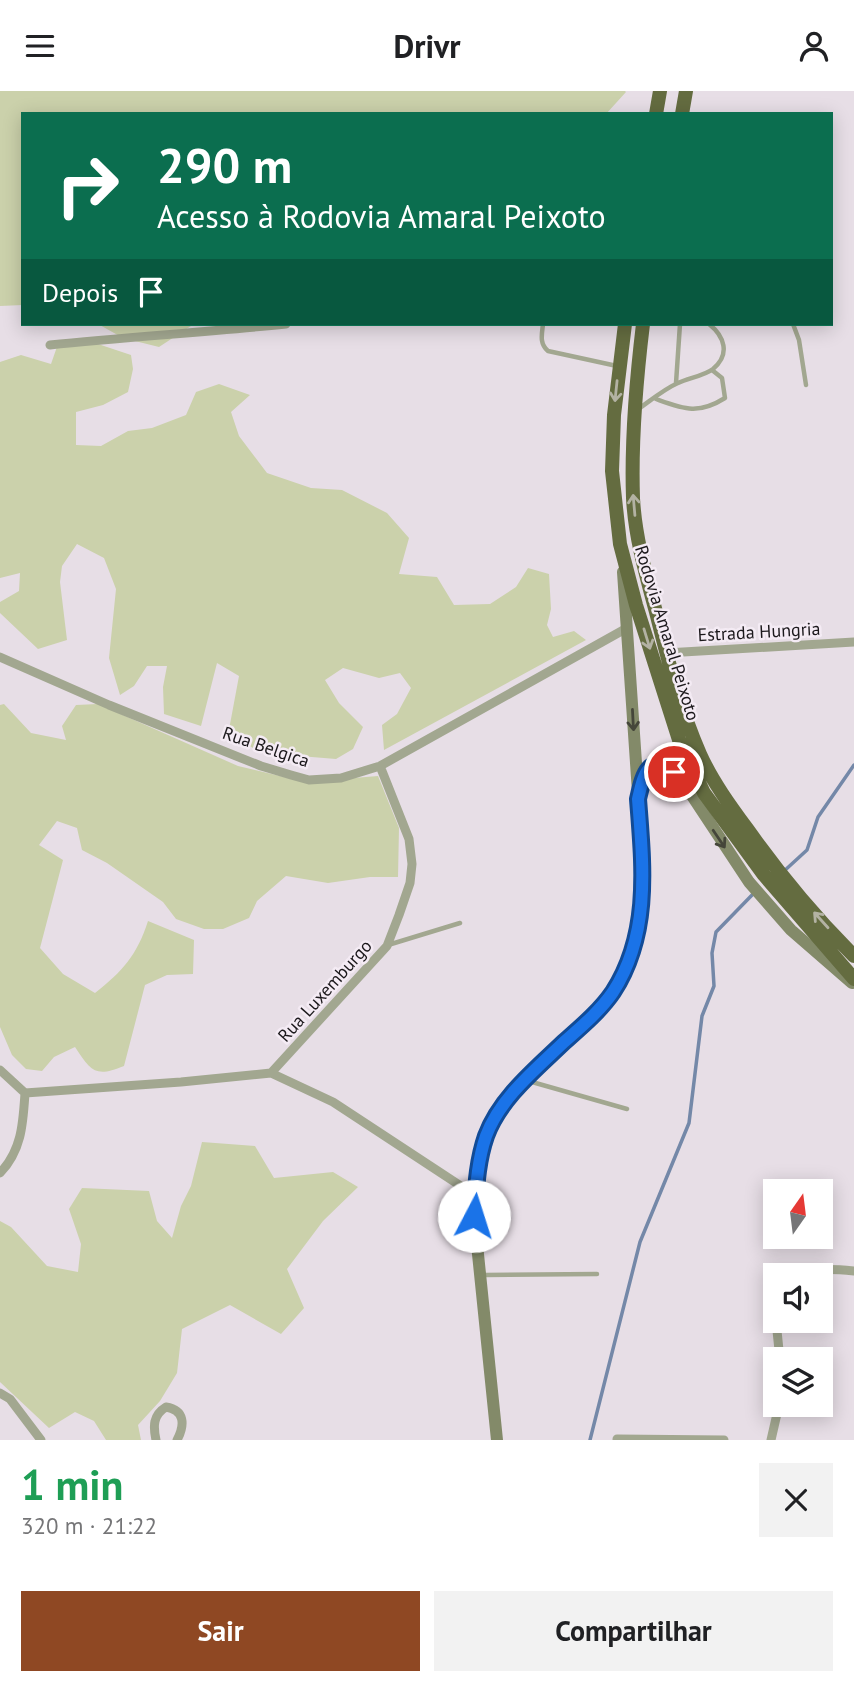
<!DOCTYPE html>
<html lang="pt">
<head>
<meta charset="utf-8">
<style>
  :root { --surface:#fff; --page:#f2f2f2; --text:#202124; --muted:#757577; --accent:#8f4823 }
  body { margin:0; font-family:"PT Sans",sans-serif; background:var(--page); color:var(--text); height:100vh; display:flex; flex-direction:column; font-size:26px; white-space:nowrap }
  * { box-sizing:border-box; margin:0 }
  p { font-size:23px; color:var(--muted) }
  .icon { flex:none; width:38px; height:38px; fill:none; stroke:currentColor; stroke-width:2; stroke-linecap:round; stroke-linejoin:round }
  .map { position:relative; height:1349px; overflow:hidden }
  .drawer { display:flex; flex-direction:column; background:var(--surface); flex:1 }
  .drawer>* { flex:none }
  .top-card { position:absolute; left:21px; top:21px; width:812px; height:214px; border-radius:0px; box-shadow:0 4px 18px #0003; background:#0b6e4f; color:#fff; overflow:hidden }
  .needle { width:46px; rotate:14deg }
  .fabs { position:absolute; left:763px; top:1088px; display:grid; gap:14px }
  .fabs a { display:grid; place-items:center; width:70px; height:70px; border-radius:0px; background:var(--surface); box-shadow:0 4px 18px #0003; font-size:35px }
  .pin { position:absolute; display:grid; place-items:center; width:60px; height:60px; color:#fff; margin:-30px; border:4px solid #fff; border-radius:50%; box-shadow:0 2px 7px #0007 }
  .me { position:absolute; width:77px; margin:-38px; rotate:5deg; stroke-linejoin:round; filter:drop-shadow(0 0 5px #0008) }
  .turn { display:flex; align-items:center; gap:24px; height:147px; padding:0 21px; font-size:32px }
  .turn .icon { width:91px; height:91px; stroke-width:2.5 }
  .turn b { display:block; font-size:49px; line-height:60px }
  .then { display:flex; align-items:center; height:66px; padding:0 21px; background:#0003; gap:14px; font-size:26px }
  .round { display:grid; place-items:center; flex:none; width:74px; height:74px; border-radius:0px; background:var(--page) }
  .head { display:flex; align-items:center; justify-content:space-between; height:119px; padding:0 21px }
  h1 { font-size:42px; font-weight:600; line-height:52px; color:#1e9e55 }
  .button { display:flex; gap:14px; margin-top:auto; padding:14px 21px }
  .button a { flex:1; height:80px; border-radius:0px; background:var(--accent); color:#fff; font-size:28px; font-weight:600; line-height:80px; text-align:center }
  .button a+a { background:var(--page); color:var(--text) }
  header { display:flex; justify-content:space-between; align-items:center; height:91px; padding:0 21px; background:var(--surface); font-size:32px; font-weight:600 }
  .map>svg:first-child { display:block }
  .green { fill:#cbd1ab }
  .lines { fill:none; stroke-linecap:round; stroke-linejoin:round }
  .stream { stroke:#7488a8; stroke-width:3.5 }
  .service { stroke:#a2a790; stroke-width:4.5 }
  .minor { stroke:#a2a790; stroke-width:9 }
  .secondary { stroke:#838a69; stroke-width:12 }
  .trunk { stroke:#646c40; stroke-width:14 }
  .oneway { stroke:#b3b2a3 }
  .oneway2 { stroke:#45463a }
  .route-casing { stroke:#114b97; stroke-width:18 }
  .route { stroke:#1a73e8; stroke-width:12 }
  .labels { text-anchor:middle; stroke-width:5; stroke-linejoin:round; paint-order:stroke }
  .street-label { font-size:18px; fill:#1b181b; stroke:#f4ebf4 }
</style>
</head>
<body>
<header><svg class="icon" aria-label="menu" viewBox="0 0 24 24"><path d="M4 6h16M4 12h16M4 18h16"/></svg>Drivr<svg class="icon" aria-label="person" viewBox="0 0 24 24"><circle cx="12" cy="8" r="4"/><path d="M4 21q1-7 8-7t8 7"/></svg></header>
<div class="map">
<svg width="854" height="1349" viewBox="0 0 854 1349">
  <rect width="100%" height="100%" fill="#e7dee6"/>
  <!-- green -->
  <path class="green" d="M 0,0 L 625,0 L 626,1 L 606,23 L 23,23 L 23,214 L 0,215 Z
    M 98,233 L 194,233 L 159,256 L 123,247 Z
    M 83,248 L 131,264 L 133,278 L 128,301 L 103,314 L 76,321 L 76,354 L 101,355 L 128,340 L 152,337 L 186,324 L 196,301 L 219,293 L 250,304 L 231,321 L 239,345 L 267,382 L 311,397 L 342,399 L 387,422 L 409,447 L 399,483 L 437,486 L 454,514 L 490,513 L 516,496 L 528,477 L 549,483 L 551,518 L 547,534 L 553,546 L 574,540 L 586,549 L 384,659 L 382,634 L 397,623 L 411,597 L 400,582 L 379,587 L 343,577 L 325,589 L 339,612 L 363,636 L 353,658 L 336,668 L 263,662 L 228,644 L 239,585 L 217,572 L 201,635 L 164,623 L 163,596 L 167,575 L 147,575 L 134,595 L 120,604 L 109,567 L 116,498 L 104,467 L 77,453 L 62,475 L 60,491 L 67,549 L 38,558 L 0,522 L 0,511 L 19,500 L 20,482 L 0,487 L 0,271 L 21,264 L 51,273 L 59,250 Z
    M 4,613 L 31,642 L 66,649 L 62,635 L 76,614 L 98,613 L 238,675 L 305,691 L 378,685 L 399,737 L 398,786 L 370,786 L 328,792 L 286,785 L 257,810 L 249,827 L 223,838 L 204,838 L 176,828 L 163,811 L 107,772 L 82,759 L 77,737 L 57,730 L 39,754 L 63,769 L 40,857 L 63,883 L 95,902 C 123,880 137,864 148,830 L 194,849 L 193,883 L 167,884 L 145,894 L 124,975 C 95,987 91,980 75,956 L 54,966 L 42,980 L 26,978 L 12,964 L 0,936 L 0,614 Z
    M 202,1051 L 255,1055 L 274,1087 L 333,1081 L 358,1096 L 323,1130 L 287,1178 L 304,1217 L 281,1243 L 230,1214 L 182,1238 L 177,1282 L 160,1310 L 138,1334 L 141,1349 L 106,1349 L 94,1330 L 75,1321 L 49,1337 L 0,1291 L 0,1130 L 11,1136 L 47,1175 L 78,1181 L 81,1153 L 69,1118 L 82,1097 L 149,1100 L 157,1130 L 172,1147 L 181,1115 L 191,1095 Z"/>
  <g class="lines">
    <!-- stream -->
    <path class="stream" d="M 783,781 L 807,759 L 818,726 L 854,674
      M 590,1349 L 640,1151 L 689,1032 L 702,925 L 714,895 L 712,862 L 716,841 L 754,802"/>
    <!-- service -->
    <path class="service" d="M 543,233 C 542,243 539,252 548,260 L 617,275
      M 793,233 L 799,249 L 806,294
      M 676,292 L 680,233
      M 656,308 C 684,318 698,324 725,307 L 722,287 L 712,279
      M 637,319 C 650,310 664,298 678,292 C 688,287 704,285 713,278 C 731,263 724,245 709,233
      M 388,854 L 460,832
      M 525,989 L 627,1018
      M 484,1184 L 597,1183"/>
    <!-- minor -->
    <path class="minor" d="M 50,254 C 129,246 208,241 286,233
      M 666,562 L 854,551
      M 0,566 L 109,614 L 261,675 L 291,684 L 309,689 L 341,687 L 380,675 L 627,537
      M 0,979 L 25,1002
      M 271,982 L 387,855 L 399,824 L 410,792 L 412,773 L 409,748 L 380,675
      M 0,1082 C 22,1059 23,1032 25,1002 L 181,991 L 271,982 L 333,1011 L 476,1105
      M 792,1185 C 812,1177 832,1178 854,1180
      M 776,1230 L 780,1269
      M 0,1302 L 10,1308 L 41,1349
      M 617,1348 L 724,1349
      M 156,1349 C 153,1335 153,1324 166,1316 C 185,1319 185,1334 177,1349
      M 771,1349 L 779,1314"/>
    <!-- secondary -->
    <path class="secondary" d="M 640,698 C 647,672 658,667 679,685 L 749,791 L 791,839 L 852,892
      M 497,1349 L 474,1124 L 478,1074 L 487,1044 L 507,1010 L 524,989 L 585,931 L 613,900 L 633,856 L 640,833 L 643,806 L 642,760 L 623,481"/>
    <!-- trunk -->
    <path class="trunk" d="M 656,23 L 660,0
      M 682,23 L 686,0
      M 625,233 L 614,324 L 612,380 L 620,453 L 636,514 L 679,649 L 704,702 L 764,784 L 854,888
      M 643,233 C 636,291 631,349 633,407 C 635,446 646,484 656,521 C 668,569 680,618 700,663 C 712,690 731,716 748,739 C 780,784 815,826 854,865"/>
  </g>
  <!-- one-way arrows -->
  <defs><path id="oneway-shaft" d="M-6 0H5M1.5-3L5.5 0L1.5 3" fill="none" stroke-width="1.6" stroke-linecap="round" stroke-linejoin="round" transform="scale(1.75)"/></defs>
  <g class="oneway">
    <use href="#oneway-shaft" transform="translate(616 300) rotate(96)"/>
    <use href="#oneway-shaft" transform="translate(634 414) rotate(-95)"/>
    <use href="#oneway-shaft" transform="translate(647 548) rotate(73)"/>
    <use href="#oneway-shaft" transform="translate(821 829) rotate(-132)"/>
  </g>
  <g class="oneway2">
    <use href="#oneway-shaft" transform="translate(633 629) rotate(87)"/>
    <use href="#oneway-shaft" transform="translate(719 748) rotate(56)"/>
  </g>
  <g class="lines">
    <!-- route casing -->
    <g class="route-casing">
      <path id="route" d="M 474,1125 C 476,1098 477,1071 486,1045 C 500,1007 536,978 564,951 C 581,936 600,920 613,901 C 651,842 643,774 638,708 C 643,687 647,661 674,681"/>
    </g>
    <!-- route -->
    <use href="#route" class="route"/>
  </g>
  <g class="labels">
    <!-- street labels -->
    <g class="street-label">
      <text transform="translate(759 541) rotate(-3)" y="6">Estrada Hungria</text>
      <text transform="translate(667 542) rotate(73)" y="6">Rodovia Amaral Peixoto</text>
      <text transform="translate(266 656) rotate(19)" y="6">Rua Belgica</text>
      <text transform="translate(325 900) rotate(-48)" y="6">Rua Luxemburgo</text>
    </g>
  </g>
</svg>
<div class="fabs">
<a><svg class="needle" viewBox="-14 -14 28 28"><path d="M0-13l5 13h-10z" fill="#e53935"/><path d="M0 13l5-13h-10z" fill="#757577"/></svg></a>
<a><svg class="icon" aria-label="sound" viewBox="0 0 24 24"><path d="M4 9h4l5-4v14l-5-4H4zM17 9q2 3 0 6"/></svg></a>
<a><svg class="icon" aria-label="layers" viewBox="0 0 24 24"><path d="M12 4l9 5-9 5-9-5zM3 14l9 5 9-5"/></svg></a>
</div>
<div class="pin" style="left:674px;top:681px;background:#d93025"><svg class="icon" aria-label="arrive" viewBox="0 0 24 24"><path d="M6 21V4h12l-3 4 3 4H6"/></svg></div>
<svg class="me" style="left:474px;top:1125px" viewBox="-20 -20 40 40"><circle r="19" fill="#fff"/><path d="M0-13L10 11 0 6-10 11z" fill="#1a73e8"/></svg>
<div class="top-card">
<div class="turn"><svg class="icon" aria-label="right" viewBox="0 0 24 24"><path d="M7 20v-9h11M14 6l5 5-5 5"/></svg><div><b>290 m</b>Acesso à Rodovia Amaral Peixoto</div></div>
<div class="then">Depois<svg class="icon" aria-label="arrive" viewBox="0 0 24 24"><path d="M6 21V4h12l-3 4 3 4H6"/></svg></div>
</div>
</div>
<section class="drawer">
<div class="head"><div><h1>1 min</h1><p>320 m · 21:22</p></div><a class="round"><svg class="icon" aria-label="close" viewBox="0 0 24 24"><path d="M6 6l12 12M18 6L6 18"/></svg></a></div>
<div class="button"><a>Sair</a><a>Compartilhar</a></div>
</section>
</body>
</html>
